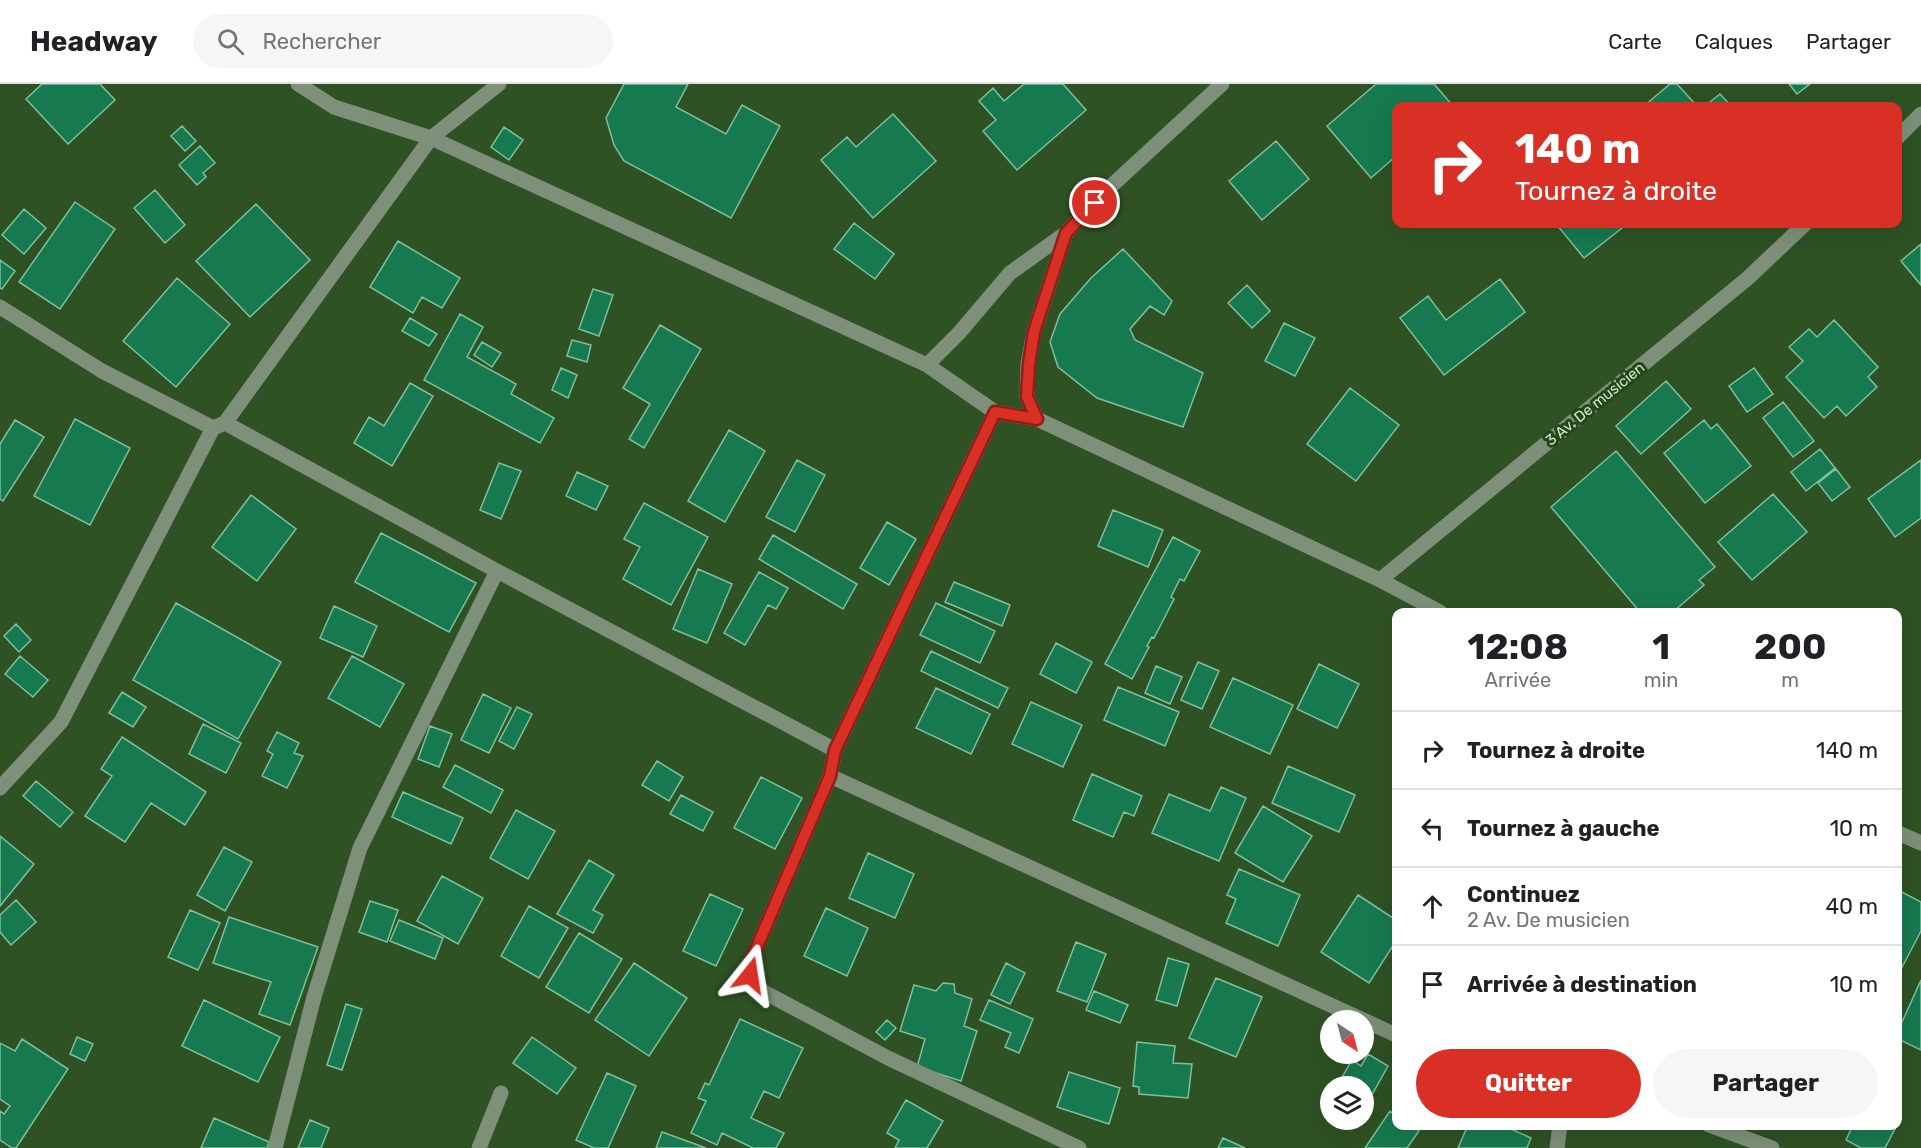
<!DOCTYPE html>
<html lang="fr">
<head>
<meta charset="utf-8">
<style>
  :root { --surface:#fff; --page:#f6f6f6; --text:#202124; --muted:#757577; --line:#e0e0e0; --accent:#d93025 }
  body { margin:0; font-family:Rubik,sans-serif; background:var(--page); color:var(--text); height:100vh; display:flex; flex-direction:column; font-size:22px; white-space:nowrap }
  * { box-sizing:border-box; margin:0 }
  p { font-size:20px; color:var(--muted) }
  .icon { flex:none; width:33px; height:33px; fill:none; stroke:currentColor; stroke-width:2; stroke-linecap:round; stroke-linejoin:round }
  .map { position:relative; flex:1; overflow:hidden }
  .panel { position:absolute; left:1392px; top:524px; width:510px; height:522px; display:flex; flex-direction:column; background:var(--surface); border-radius:12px; box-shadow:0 6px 24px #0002 }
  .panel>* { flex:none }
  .banner { position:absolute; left:1392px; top:18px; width:510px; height:126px; border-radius:12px; box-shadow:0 6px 24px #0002; background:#d93025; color:#fff; overflow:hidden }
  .needle { width:39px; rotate:144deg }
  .tools { position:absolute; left:1320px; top:926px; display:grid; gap:12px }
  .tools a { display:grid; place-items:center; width:54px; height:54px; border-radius:50%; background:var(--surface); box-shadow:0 6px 24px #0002; font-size:30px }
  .pin { position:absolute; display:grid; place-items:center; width:51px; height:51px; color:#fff; margin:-26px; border:3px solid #fff; border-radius:50%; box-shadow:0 2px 6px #0007 }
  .me { position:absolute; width:66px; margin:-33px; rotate:15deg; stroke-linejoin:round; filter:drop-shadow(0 0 4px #0008) }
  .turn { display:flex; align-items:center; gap:21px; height:126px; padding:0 24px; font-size:27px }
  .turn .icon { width:78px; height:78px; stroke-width:2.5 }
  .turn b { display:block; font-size:42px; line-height:51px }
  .eta { display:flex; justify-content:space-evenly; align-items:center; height:102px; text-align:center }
  .eta b { font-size:36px; font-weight:700; line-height:42px }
  .cta { display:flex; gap:12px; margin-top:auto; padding:12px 24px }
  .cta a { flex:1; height:69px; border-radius:36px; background:var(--accent); color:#fff; font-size:24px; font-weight:700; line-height:69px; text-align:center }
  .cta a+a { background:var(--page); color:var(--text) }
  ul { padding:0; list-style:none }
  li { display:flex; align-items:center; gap:18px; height:78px; padding:0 24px; border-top:2px solid var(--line) }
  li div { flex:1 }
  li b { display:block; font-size:22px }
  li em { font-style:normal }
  header { display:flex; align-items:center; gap:36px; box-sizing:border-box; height:84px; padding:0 30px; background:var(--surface); border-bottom:2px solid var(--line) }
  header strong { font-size:28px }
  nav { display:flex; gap:33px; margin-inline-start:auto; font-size:21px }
  .search { width:420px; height:54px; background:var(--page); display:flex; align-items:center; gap:15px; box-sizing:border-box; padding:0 21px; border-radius:33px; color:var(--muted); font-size:22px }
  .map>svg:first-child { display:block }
  .building { fill:#17794f; stroke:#7fbf9c; stroke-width:1.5 }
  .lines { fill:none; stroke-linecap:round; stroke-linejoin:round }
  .minor { stroke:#7e907a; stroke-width:15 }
  .route-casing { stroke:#8d1f18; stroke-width:15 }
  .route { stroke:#d93025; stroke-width:10 }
  .labels { text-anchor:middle; stroke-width:6; stroke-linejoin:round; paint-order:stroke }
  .street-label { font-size:15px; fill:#d2e7cd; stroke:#244719 }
</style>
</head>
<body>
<header>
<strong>Headway</strong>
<div class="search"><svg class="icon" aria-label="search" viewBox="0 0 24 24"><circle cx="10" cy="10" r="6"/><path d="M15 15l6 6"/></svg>Rechercher</div>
<nav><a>Carte</a><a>Calques</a><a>Partager</a></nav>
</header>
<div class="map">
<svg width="1921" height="1064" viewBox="0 0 1921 1064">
  <rect width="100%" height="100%" fill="#2e5224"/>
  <!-- building -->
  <path class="building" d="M 42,0 L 100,0 L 115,16 L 68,60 L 26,15 Z
    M 624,0 L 688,0 L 676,23 L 726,50 L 742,21 L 780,42 L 731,134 L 624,77 L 614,61 L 606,34 Z
    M 1024,0 L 1063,0 L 1086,26 L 1017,86 L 983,47 L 996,36 L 979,17 L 993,4 L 1004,17 Z
    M 1376,0 L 1434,0 L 1453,22 L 1396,22 L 1396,72 L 1371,94 L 1327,42 Z
    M 1670,0 L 1677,0 L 1697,22 L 1644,22 Z
    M 1789,0 L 1810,0 L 1797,10 Z
    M 1720,10 L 1731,22 L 1705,22 Z
    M 893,30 L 936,77 L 873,134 L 821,76 L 847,53 L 856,63 Z
    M 182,42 L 196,57 L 185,67 L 171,52 Z
    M 504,43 L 523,56 L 509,76 L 491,63 Z
    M 1276,57 L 1309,95 L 1262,136 L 1229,97 Z
    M 200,62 L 215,79 L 203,89 L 206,93 L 197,101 L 179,81 Z
    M 155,106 L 185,141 L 165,159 L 134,124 Z
    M 75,118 L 115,145 L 60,225 L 19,198 Z
    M 256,120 L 310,176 L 250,233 L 196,177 Z
    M 24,125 L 46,144 L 24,170 L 2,151 Z
    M 854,139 L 894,170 L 875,195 L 834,165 Z
    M 1559,140 L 1627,140 L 1584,174 L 1557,141 Z
    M 398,157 L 460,194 L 442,224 L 422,213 L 413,229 L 370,203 Z
    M 1921,160 L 1921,201 L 1901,177 Z
    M 1123,165 L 1172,217 L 1164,231 L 1150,222 L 1130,245 L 1135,256 L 1203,289 L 1183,343 L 1097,314 L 1058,283 L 1050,258 L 1060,230 L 1091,194 Z
    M 0,176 L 15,187 L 2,205 L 0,204 Z
    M 177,194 L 230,240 L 176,303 L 123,257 Z
    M 1500,195 L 1525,228 L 1444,291 L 1400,234 L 1428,212 L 1446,236 Z
    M 1247,201 L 1270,227 L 1252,244 L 1228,219 Z
    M 593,205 L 613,211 L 599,252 L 579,245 Z
    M 460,230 L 483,243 L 467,273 L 516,300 L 511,310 L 554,334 L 540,359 L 424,296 Z
    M 410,234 L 437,250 L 429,262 L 402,247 Z
    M 1834,236 L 1878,283 L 1868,293 L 1877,303 L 1846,332 L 1837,322 L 1824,334 L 1786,293 L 1803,277 L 1789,263 L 1809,245 L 1817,253 Z
    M 1284,239 L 1315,254 L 1295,292 L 1265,277 Z
    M 660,241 L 701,265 L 644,364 L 629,355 L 650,320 L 623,304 Z
    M 572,256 L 591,261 L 587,278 L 567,272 Z
    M 482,258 L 501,269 L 492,283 L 474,271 Z
    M 561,284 L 577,291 L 568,314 L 552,306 Z
    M 1754,284 L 1773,310 L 1747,328 L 1729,302 Z
    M 1666,297 L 1691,325 L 1641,370 L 1616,342 Z
    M 410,299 L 433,312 L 392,382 L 354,359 L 369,333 L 384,342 Z
    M 1350,304 L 1399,341 L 1356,397 L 1307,360 Z
    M 1783,318 L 1814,357 L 1793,373 L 1763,334 Z
    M 75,335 L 130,364 L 90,441 L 34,412 Z
    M 15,336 L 44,353 L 3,417 L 0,415 L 0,360 Z
    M 1704,336 L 1711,345 L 1717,340 L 1751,382 L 1705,419 L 1664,369 Z
    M 729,346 L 765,367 L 725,438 L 688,417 Z
    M 1820,365 L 1835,384 L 1806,407 L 1791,388 Z
    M 1616,367 L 1715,483 L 1699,496 L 1704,501 L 1673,528 L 1640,528 L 1551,423 Z
    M 797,376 L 825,391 L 795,448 L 766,433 Z
    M 1921,376 L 1921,434 L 1895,453 L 1868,415 Z
    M 499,379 L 521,387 L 501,435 L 480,426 Z
    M 1836,385 L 1850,403 L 1832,417 L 1818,399 Z
    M 577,388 L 608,402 L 596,426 L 566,412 Z
    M 1773,410 L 1807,448 L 1752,496 L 1718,458 Z
    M 251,411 L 296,445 L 257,497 L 212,463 Z
    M 644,419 L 708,453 L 671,521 L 623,495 L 640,463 L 624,455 Z
    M 1113,426 L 1163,446 L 1148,483 L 1098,462 Z
    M 887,438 L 916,455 L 889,501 L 860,484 Z
    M 381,449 L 476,499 L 449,548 L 355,498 Z
    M 773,451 L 857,500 L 843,525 L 759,475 Z
    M 1173,453 L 1200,467 L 1184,497 L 1180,495 L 1171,513 L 1174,515 L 1154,554 L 1152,553 L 1147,562 L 1149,563 L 1132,595 L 1105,580 Z
    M 698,485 L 732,500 L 707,559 L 673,545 Z
    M 759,488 L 788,504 L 776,525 L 768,521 L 745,561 L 724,549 Z
    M 954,498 L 1010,521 L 1002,542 L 945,518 Z
    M 176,519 L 281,578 L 238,655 L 133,596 Z
    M 936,519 L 995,547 L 980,579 L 920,551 Z
    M 334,522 L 377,542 L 363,573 L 320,554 Z
    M 16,540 L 31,556 L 19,568 L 4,552 Z
    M 1056,559 L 1092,578 L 1076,609 L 1040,590 Z
    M 931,567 L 1008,604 L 998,624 L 921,587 Z
    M 20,572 L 48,596 L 33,613 L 5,590 Z
    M 352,572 L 404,600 L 380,643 L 328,614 Z
    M 1198,578 L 1219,587 L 1202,625 L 1181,616 Z
    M 1319,580 L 1359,600 L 1337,644 L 1297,625 Z
    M 1156,582 L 1182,593 L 1170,620 L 1145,609 Z
    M 1233,594 L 1293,621 L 1270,670 L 1210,643 Z
    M 1118,603 L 1179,628 L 1165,662 L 1104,636 Z
    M 936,604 L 990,630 L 971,670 L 916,644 Z
    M 122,608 L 146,623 L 133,643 L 109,629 Z
    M 483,610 L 511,624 L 489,669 L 461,656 Z
    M 1031,618 L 1082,641 L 1063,683 L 1012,660 Z
    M 517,623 L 532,630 L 514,665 L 499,657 Z
    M 203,640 L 241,659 L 226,689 L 189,670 Z
    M 430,642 L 452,650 L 439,683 L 418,675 Z
    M 277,648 L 299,659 L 294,669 L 303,672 L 287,704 L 262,692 L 273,670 L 267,667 Z
    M 122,653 L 206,708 L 185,741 L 151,719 L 125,758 L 85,732 L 112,692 L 101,685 Z
    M 657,677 L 683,693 L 669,717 L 642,701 Z
    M 455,681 L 503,706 L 491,729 L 443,703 Z
    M 1288,682 L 1355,711 L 1339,748 L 1272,719 Z
    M 1092,690 L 1142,712 L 1134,732 L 1124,728 L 1113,753 L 1073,736 Z
    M 761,693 L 802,714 L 775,765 L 734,744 Z
    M 36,697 L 73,728 L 60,743 L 23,712 Z
    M 1221,703 L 1246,714 L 1219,777 L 1152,749 L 1169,710 L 1210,727 Z
    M 403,708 L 463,734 L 451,760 L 392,733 Z
    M 681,711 L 713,728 L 703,747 L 670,730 Z
    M 1263,722 L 1312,752 L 1283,798 L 1235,769 Z
    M 516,726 L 555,747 L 528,795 L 490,774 Z
    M 0,752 L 34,780 L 0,822 Z
    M 224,763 L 252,778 L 225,827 L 197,811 Z
    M 868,769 L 914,790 L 895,834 L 849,814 Z
    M 589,776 L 614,791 L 593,826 L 603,831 L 593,849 L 557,830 Z
    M 1239,785 L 1300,811 L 1278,862 L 1226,839 L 1236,815 L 1227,811 Z
    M 442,792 L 483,814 L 458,860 L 417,837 Z
    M 1898,806 L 1921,818 L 1921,847 L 1898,891 Z
    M 710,810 L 743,825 L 716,882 L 683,867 Z
    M 1358,811 L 1396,836 L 1396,857 L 1369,899 L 1321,868 Z
    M 16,816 L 36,838 L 11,861 L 0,848 L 0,831 Z
    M 370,817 L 398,826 L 387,858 L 359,848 Z
    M 529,822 L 568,844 L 539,894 L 501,872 Z
    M 826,824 L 868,844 L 847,892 L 804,872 Z
    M 190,826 L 220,839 L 198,886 L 168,873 Z
    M 229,833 L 318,863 L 290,941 L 259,930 L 271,898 L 213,879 Z
    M 399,836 L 443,854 L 435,875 L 390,857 Z
    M 579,849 L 622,875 L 589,929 L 546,903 Z
    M 1076,858 L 1106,870 L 1087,918 L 1057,907 Z
    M 1168,874 L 1189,880 L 1177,922 L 1156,916 Z
    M 634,879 L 687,914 L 649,972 L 595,936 Z
    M 1006,879 L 1025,889 L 1010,920 L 991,911 Z
    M 1216,894 L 1262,913 L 1236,973 L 1189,954 Z
    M 1921,896 L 1921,966 L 1898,955 L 1898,947 Z
    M 943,899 L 954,900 L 955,909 L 972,915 L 964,942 L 977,947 L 961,997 L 917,983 L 925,955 L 900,947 L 914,901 L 936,907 Z
    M 1094,907 L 1128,921 L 1120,939 L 1086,926 Z
    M 204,916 L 280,953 L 258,998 L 182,962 Z
    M 989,916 L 1033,935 L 1019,969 L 1005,963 L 1011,949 L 980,936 Z
    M 346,920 L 362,925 L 342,986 L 327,981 Z
    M 740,935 L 803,964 L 779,1014 L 764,1007 L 751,1034 L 784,1049 L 776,1064 L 753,1064 L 722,1049 L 717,1061 L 691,1049 L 706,1017 L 698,1014 L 705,999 L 709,1001 Z
    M 887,936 L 896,944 L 885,956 L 876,948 Z
    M 77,953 L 93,960 L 85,977 L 70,970 Z
    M 532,953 L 576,984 L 557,1010 L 513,979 Z
    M 22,955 L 68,985 L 16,1064 L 12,1064 L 0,1056 L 0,1027 L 4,1030 L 10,1022 L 0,1015 L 0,959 L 15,967 Z
    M 1137,958 L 1175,962 L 1173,979 L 1192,980 L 1188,1014 L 1139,1010 L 1139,1003 L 1133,1002 Z
    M 1368,970 L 1388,982 L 1364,1025 L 1364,1002 L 1337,1002 L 1352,976 L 1361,982 Z
    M 1069,988 L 1120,1004 L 1109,1040 L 1057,1023 Z
    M 607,989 L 636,1002 L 608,1064 L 594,1064 L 576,1056 Z
    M 906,1016 L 943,1037 L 927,1064 L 895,1064 L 899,1056 L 887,1049 Z
    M 1390,1027 L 1396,1032 L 1396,1041 L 1410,1041 L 1419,1047 L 1407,1064 L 1365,1064 Z
    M 214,1034 L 269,1058 L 267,1064 L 201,1064 Z
    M 310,1036 L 329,1044 L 321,1064 L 298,1064 Z
    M 1468,1041 L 1502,1041 L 1531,1054 L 1527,1064 L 1458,1064 Z
    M 1853,1041 L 1897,1041 L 1885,1064 L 1861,1064 L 1846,1056 Z
    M 662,1048 L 706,1064 L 656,1064 Z
    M 1223,1054 L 1245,1064 L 1218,1064 Z"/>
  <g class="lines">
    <!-- minor -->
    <path class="minor" d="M 298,0 L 334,23 L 431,54 L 927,281 L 995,328 L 1037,335 L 1380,496 L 1440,528
      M 1898,53 L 1921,30
      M 0,223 L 102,287 L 213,344
      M 927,281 L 959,249 L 1010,189 L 1066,149 L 1109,104 L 1222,0
      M 995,328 L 835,666 L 830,692 L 750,879 C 750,893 754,899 764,908 L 888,974 L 1079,1064
      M 1037,335 L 1027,313 L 1028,280 L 1034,248 L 1066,149
      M 225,339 L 497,487 L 835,666
      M 1380,496 L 1748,194 L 1805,140
      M 830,692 L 1396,951
      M 0,704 L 61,638 L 213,344 L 225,339 L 431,54 L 499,0
      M 1898,749 L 1921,759
      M 1709,1041 L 1772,1064
      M 275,1064 L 314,913 L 360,764 L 497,487
      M 479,1064 L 501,1009
      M 1557,1064 L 1560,1041"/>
  </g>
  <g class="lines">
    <!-- route casing -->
    <g class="route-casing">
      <path id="route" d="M 750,891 L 750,879 L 830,692 L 835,666 L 995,328 L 1037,335 L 1027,313 L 1029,280 L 1034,248 L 1066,149 L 1095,119"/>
    </g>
    <!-- route -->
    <use href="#route" class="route"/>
  </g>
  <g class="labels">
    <!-- street labels -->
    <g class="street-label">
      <text transform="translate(1595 320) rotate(-39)" y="5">3 Av. De musicien</text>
    </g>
  </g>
</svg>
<div class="tools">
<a><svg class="needle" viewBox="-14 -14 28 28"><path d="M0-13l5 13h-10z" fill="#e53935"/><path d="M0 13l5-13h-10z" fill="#757577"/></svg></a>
<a><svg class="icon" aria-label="layers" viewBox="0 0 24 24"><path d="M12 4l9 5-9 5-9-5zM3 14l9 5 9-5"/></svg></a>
</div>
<div class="pin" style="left:1095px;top:119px;background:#d93025"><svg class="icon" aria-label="arrive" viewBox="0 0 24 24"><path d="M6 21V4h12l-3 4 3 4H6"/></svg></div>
<svg class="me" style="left:750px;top:891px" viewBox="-20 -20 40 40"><path d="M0-17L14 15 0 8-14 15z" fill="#d93025" stroke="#fff" stroke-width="4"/></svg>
<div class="banner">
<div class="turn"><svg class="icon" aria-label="right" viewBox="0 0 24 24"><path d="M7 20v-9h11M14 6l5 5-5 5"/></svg><div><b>140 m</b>Tournez à droite</div></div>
</div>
<section class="panel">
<div class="eta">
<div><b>12:08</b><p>Arrivée</p></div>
<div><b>1</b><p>min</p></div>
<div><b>200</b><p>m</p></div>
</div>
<ul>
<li><svg class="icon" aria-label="right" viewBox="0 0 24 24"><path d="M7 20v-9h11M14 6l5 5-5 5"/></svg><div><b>Tournez à droite</b></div><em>140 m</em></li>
<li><svg class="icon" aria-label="left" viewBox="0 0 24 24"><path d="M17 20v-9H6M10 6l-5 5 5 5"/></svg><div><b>Tournez à gauche</b></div><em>10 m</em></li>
<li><svg class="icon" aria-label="ahead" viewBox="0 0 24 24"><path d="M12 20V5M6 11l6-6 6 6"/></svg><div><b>Continuez</b><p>2 Av. De musicien</p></div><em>40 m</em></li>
<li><svg class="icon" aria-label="arrive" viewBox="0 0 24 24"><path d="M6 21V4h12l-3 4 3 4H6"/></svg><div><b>Arrivée à destination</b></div><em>10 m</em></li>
</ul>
<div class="cta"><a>Quitter</a><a>Partager</a></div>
</section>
</div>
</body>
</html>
